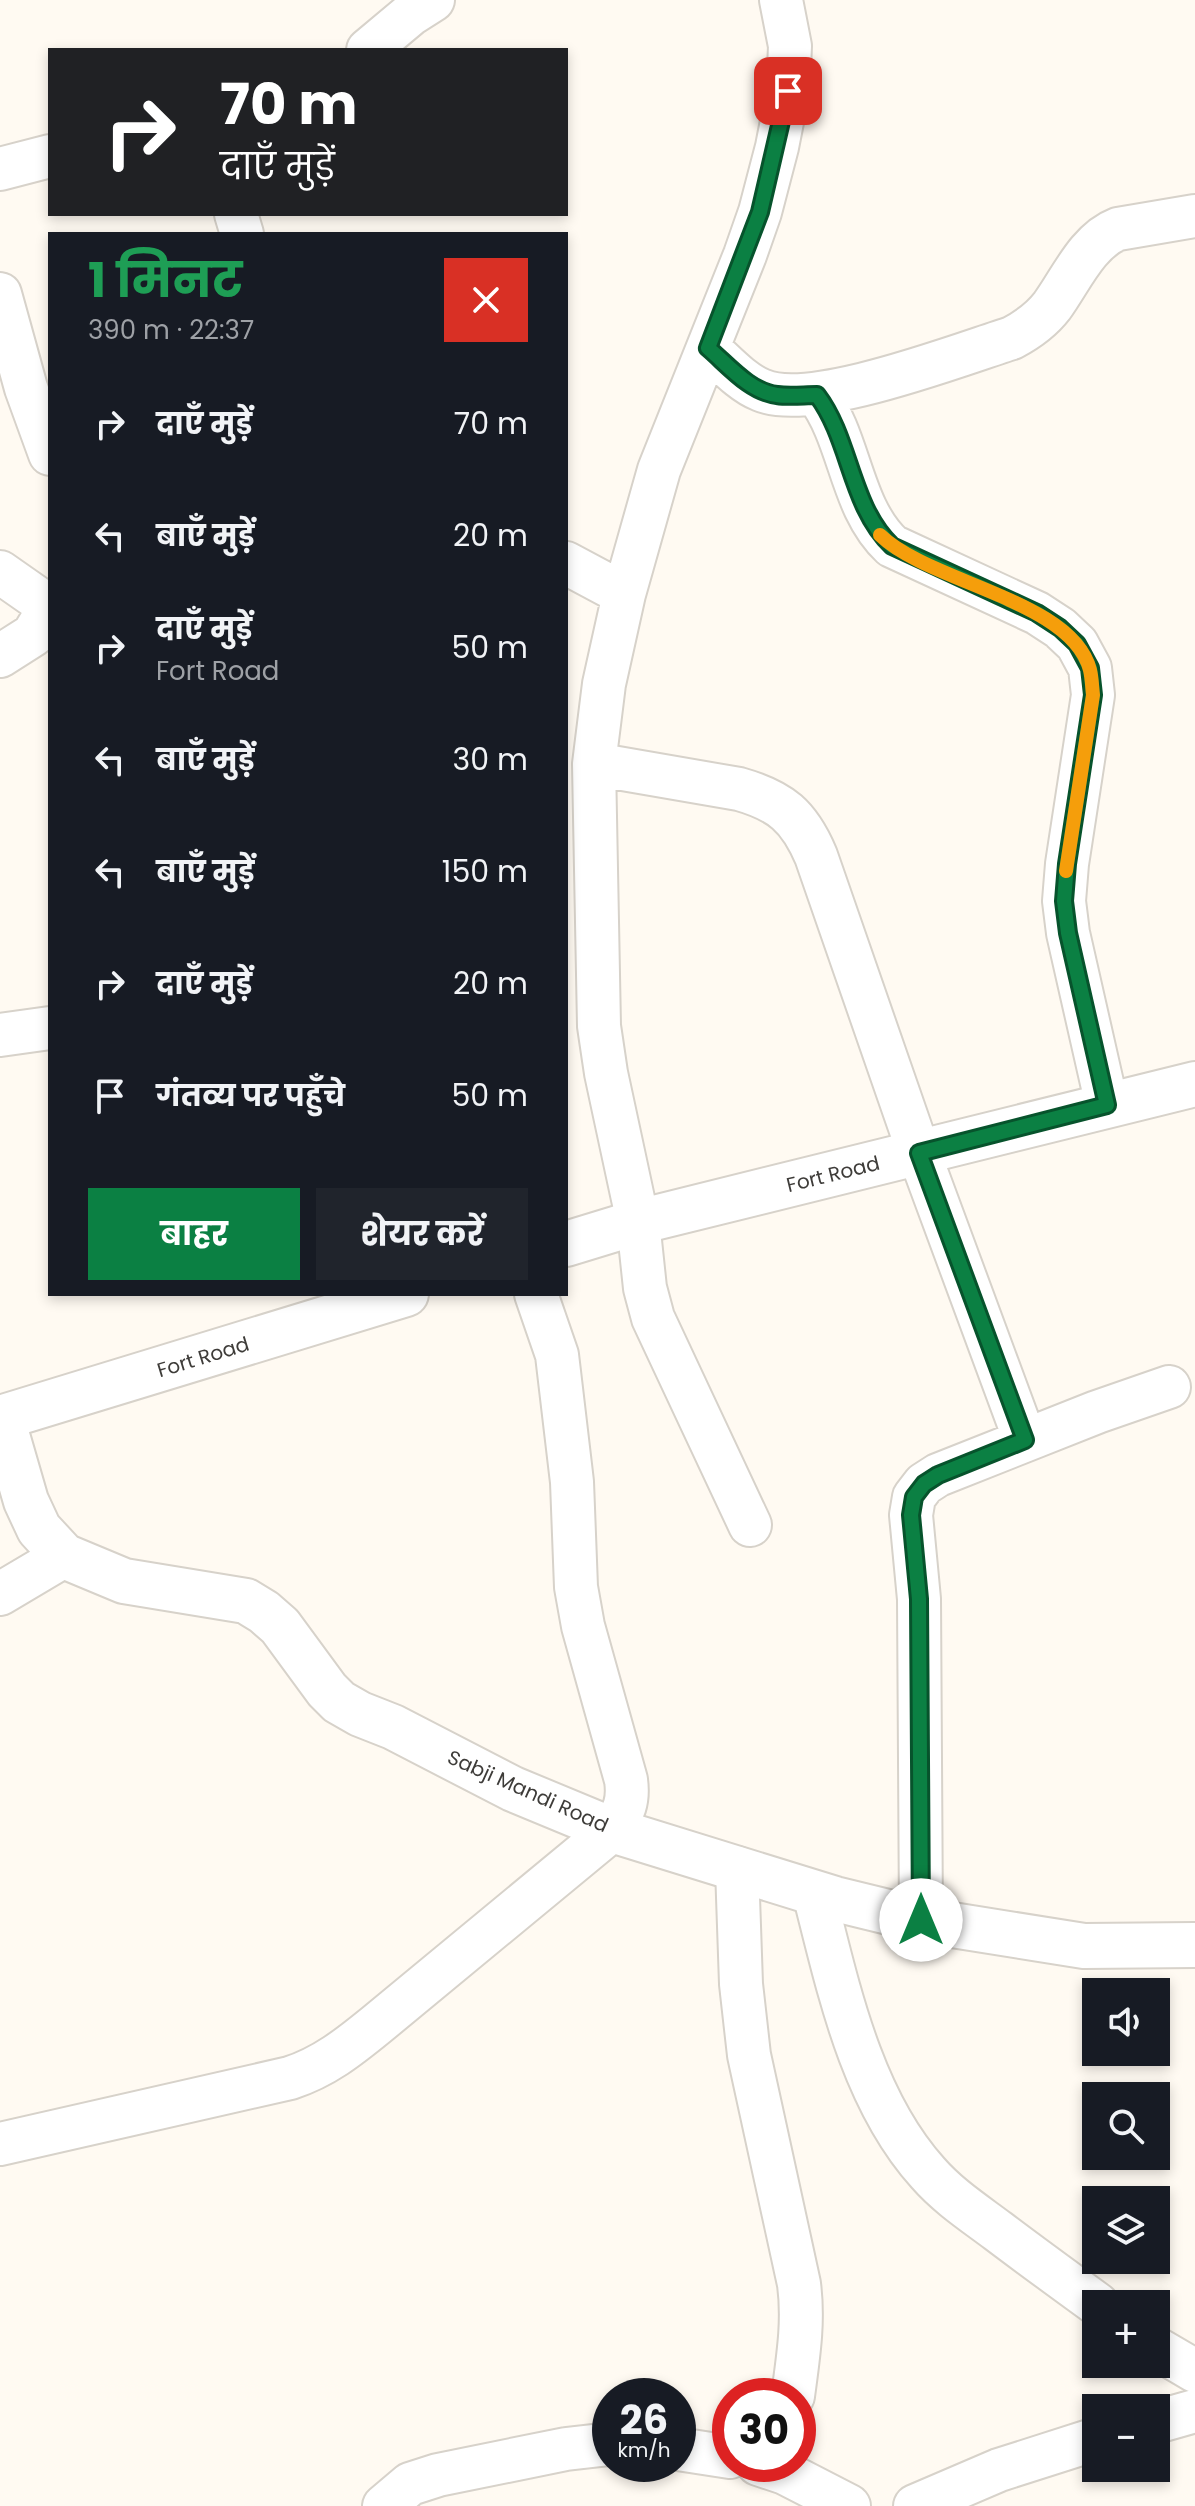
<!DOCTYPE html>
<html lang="hi">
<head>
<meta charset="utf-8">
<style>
  :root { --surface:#171b24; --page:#20242c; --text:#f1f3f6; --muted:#9ea1a6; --accent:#0b8043 }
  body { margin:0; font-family:Poppins,"Noto Sans Devanagari",sans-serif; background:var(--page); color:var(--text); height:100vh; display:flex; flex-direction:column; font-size:30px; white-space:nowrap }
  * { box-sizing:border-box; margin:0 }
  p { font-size:26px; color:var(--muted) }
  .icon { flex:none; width:44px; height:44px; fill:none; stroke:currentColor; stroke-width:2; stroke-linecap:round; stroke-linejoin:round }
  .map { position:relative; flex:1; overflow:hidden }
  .sheet { position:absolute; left:48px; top:232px; width:520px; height:1064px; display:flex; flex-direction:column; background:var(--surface); border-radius:0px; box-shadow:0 4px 12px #0003 }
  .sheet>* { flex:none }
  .banner { position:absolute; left:48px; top:48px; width:520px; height:168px; border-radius:0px; box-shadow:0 4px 12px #0003; background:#202124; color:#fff; overflow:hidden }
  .tools { position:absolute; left:1082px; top:1978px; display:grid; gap:16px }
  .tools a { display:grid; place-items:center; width:88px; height:88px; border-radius:0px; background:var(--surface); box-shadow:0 4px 12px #0003; font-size:40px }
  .speed { position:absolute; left:592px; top:2378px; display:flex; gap:16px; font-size:40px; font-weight:700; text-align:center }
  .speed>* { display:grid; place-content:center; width:104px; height:104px; border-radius:50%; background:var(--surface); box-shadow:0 4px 12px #0003; line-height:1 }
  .speed small { font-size:20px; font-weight:400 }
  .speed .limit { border:12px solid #d22; background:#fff; color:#111 }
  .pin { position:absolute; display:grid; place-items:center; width:68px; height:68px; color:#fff; margin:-34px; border-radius:16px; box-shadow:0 4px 12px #0006 }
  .me { position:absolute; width:88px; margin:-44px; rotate:0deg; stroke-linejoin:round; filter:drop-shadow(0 0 6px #0008) }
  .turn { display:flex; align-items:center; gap:28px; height:168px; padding:0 40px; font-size:36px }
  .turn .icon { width:104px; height:104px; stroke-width:2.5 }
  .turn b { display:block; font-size:56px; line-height:68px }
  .round { display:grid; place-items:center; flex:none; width:84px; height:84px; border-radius:0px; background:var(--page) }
  .head { display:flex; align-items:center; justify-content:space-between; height:136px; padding:0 40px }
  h1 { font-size:48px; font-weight:700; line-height:60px; color:#1e9e55 }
  .cta { display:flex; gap:16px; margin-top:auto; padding:16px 40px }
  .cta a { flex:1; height:92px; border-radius:0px; background:var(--accent); color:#fff; font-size:32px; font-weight:700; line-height:92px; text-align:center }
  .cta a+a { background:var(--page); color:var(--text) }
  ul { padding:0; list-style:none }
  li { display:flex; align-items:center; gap:24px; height:112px; padding:0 40px }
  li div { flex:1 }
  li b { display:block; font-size:30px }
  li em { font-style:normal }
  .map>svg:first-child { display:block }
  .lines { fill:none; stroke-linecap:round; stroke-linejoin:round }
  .street-casing { stroke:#d7d2ca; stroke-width:46 }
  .secondary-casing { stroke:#d7d2ca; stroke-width:48 }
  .street { stroke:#fff; stroke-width:42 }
  .secondary { stroke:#fff; stroke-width:44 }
  .route-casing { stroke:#07532c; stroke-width:20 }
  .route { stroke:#0b8043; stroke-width:14 }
  .slow { stroke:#f59e0b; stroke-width:14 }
  .labels { text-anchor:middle; stroke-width:8; stroke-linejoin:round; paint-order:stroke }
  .street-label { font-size:20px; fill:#3e3c39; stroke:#fff }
</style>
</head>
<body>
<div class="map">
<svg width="1195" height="2506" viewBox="0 0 1195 2506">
  <rect width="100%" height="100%" fill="#fffaf2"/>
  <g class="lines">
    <!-- street casing -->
    <g class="street-casing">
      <path id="street" d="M 368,50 L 411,14 L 433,0
        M 0,169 L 50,156
        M 236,214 L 242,234
        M 0,294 L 26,388 L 50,454
        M 708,348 C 724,362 741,382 761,390 C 811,412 958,355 1012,338 C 1027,330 1042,319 1052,306 C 1071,280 1087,241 1118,229 L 1195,216
        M 817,395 C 851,439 850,507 892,546 L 1037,613 L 1060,628 L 1077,644 L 1090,668 L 1093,695 L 1067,864 L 1064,901 L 1068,933 L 1107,1105
        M 566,563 L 624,594
        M 0,572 L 50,607 L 33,635 L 0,656
        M 594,764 L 739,789 C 781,801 799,816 816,856 L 919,1153 L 1025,1440
        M 0,1035 L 50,1028
        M 750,1525 L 653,1318 L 645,1288 L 638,1222 L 606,1073 L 599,1026 L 594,764 L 604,684 L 624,594 L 659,470 L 745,255 L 760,212 L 777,147 L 788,91 L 790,46 L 781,0
        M 0,1594 L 64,1556
        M 737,1868 L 741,1984 L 749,2055 L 799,2284 C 804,2322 798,2358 793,2396
        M 814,1893 C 838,1987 861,2099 928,2173 C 948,2196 974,2213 998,2231 C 1031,2256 1064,2280 1097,2304
        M 921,1920 L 919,1599 L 911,1515 L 914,1497 L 924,1484 L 938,1475 L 1097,1412 L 1169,1387
        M 0,2144 L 290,2078 C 324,2067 349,2047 376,2025 L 612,1830 C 624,1812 629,1801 626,1780 L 583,1626 L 576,1587 L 572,1482 L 557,1355 L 536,1294
        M 1156,2348 L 1195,2371
        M 1156,2422 L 1195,2411
        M 678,2449 L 730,2457
        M 758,2464 L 785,2473 L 849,2506
        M 384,2506 L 410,2484 L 438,2475 L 566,2449 L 610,2444
        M 915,2506 L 999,2470 L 1096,2439"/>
    </g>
    <!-- secondary casing -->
    <g class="secondary-casing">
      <path id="secondary" d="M 566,1244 L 638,1222 L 1195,1084
        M 0,1418 L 406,1294
        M 2,1418 L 26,1501 L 39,1529 L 64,1556 L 124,1581 L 246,1601 L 264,1612 L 280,1626 L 327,1690 L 339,1702 L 360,1714 L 393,1727 L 513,1789 L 612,1830 L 835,1899 L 921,1920 L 1084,1946 L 1195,1945"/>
    </g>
    <!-- street -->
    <use href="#street" class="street"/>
    <!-- secondary -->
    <use href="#secondary" class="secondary"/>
  </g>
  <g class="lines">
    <!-- route casing -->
    <g class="route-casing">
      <path id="route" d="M 788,91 L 760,212 L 708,348 C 728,365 750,392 777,395 C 790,397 804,395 817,395 C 851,440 850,506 892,546 L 1037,613 L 1060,628 L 1077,644 L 1090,668 L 1093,695 L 1067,864 L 1064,901 L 1068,933 L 1107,1105 L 919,1153 L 1025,1440 L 938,1475 L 924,1484 L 914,1497 L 911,1515 L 919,1599 L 921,1920"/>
    </g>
    <!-- route -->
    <use href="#route" class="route"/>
    <!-- slow -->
    <path class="slow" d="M 880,535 C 929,583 1072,600 1090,670 C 1092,678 1092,687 1093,695 L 1066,871"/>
  </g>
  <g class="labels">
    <!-- street labels -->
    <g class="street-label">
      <text transform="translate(833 1174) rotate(-14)" y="7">Fort Road</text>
      <text transform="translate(203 1357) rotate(-17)" y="7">Fort Road</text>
      <text transform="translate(528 1791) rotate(24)" y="7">Sabji Mandi Road</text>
    </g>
  </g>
</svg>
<div class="tools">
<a><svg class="icon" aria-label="sound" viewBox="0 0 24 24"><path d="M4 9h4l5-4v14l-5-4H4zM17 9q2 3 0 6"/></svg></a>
<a><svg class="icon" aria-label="search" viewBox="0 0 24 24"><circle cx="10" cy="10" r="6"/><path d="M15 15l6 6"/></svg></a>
<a><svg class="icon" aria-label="layers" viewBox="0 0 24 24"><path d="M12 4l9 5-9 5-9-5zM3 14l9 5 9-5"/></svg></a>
<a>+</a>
<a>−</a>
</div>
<div class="speed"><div>26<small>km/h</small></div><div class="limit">30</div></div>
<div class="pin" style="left:788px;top:91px;background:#d93025"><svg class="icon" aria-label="arrive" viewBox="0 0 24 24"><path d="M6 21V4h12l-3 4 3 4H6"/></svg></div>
<svg class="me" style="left:921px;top:1920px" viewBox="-20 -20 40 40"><circle r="19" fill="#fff"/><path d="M0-13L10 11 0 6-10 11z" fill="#0b8043"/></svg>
<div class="banner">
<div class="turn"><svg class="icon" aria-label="right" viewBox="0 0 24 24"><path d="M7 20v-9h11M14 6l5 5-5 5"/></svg><div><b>70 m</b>दाएँ मुड़ें</div></div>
</div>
<section class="sheet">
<div class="head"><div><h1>1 मिनट</h1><p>390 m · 22:37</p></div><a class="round" style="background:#d93025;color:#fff"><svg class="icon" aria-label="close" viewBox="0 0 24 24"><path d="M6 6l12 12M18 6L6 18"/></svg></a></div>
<ul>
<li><svg class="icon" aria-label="right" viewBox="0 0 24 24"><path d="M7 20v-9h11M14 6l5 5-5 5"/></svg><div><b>दाएँ मुड़ें</b></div><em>70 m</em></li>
<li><svg class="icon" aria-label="left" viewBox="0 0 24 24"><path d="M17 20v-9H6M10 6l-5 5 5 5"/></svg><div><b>बाएँ मुड़ें</b></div><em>20 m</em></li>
<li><svg class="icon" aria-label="right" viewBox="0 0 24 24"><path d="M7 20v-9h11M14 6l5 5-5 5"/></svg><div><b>दाएँ मुड़ें</b><p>Fort Road</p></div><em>50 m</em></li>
<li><svg class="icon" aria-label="left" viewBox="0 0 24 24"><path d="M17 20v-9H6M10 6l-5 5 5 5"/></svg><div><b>बाएँ मुड़ें</b></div><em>30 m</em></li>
<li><svg class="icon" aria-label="left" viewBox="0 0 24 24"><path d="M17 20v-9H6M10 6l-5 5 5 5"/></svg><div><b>बाएँ मुड़ें</b></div><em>150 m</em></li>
<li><svg class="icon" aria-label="right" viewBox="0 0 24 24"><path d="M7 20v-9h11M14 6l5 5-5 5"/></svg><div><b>दाएँ मुड़ें</b></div><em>20 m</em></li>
<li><svg class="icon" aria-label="arrive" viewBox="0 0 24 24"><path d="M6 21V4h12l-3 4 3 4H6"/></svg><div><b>गंतव्य पर पहुँचे</b></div><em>50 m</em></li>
</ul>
<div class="cta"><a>बाहर</a><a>शेयर करें</a></div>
</section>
</div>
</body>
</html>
